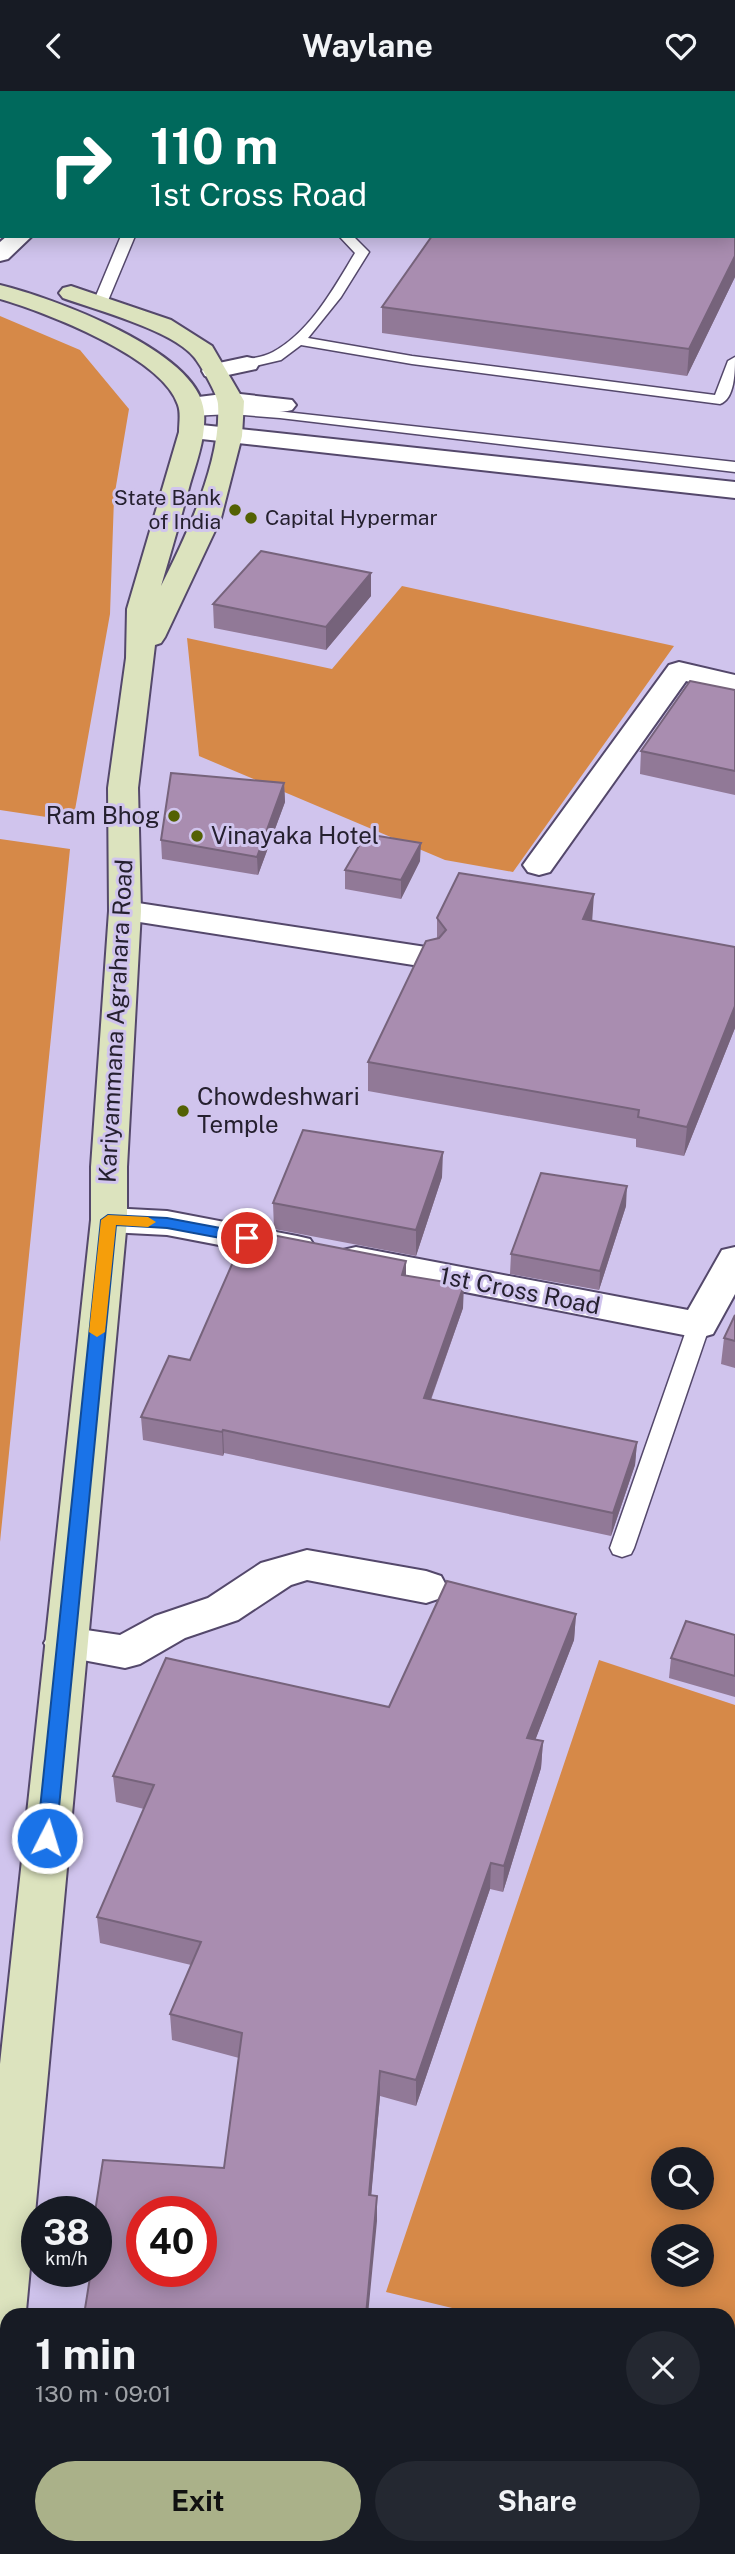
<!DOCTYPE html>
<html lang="en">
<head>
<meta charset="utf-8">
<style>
  :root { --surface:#171b24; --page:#242831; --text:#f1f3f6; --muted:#9ea1a6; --accent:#aab189 }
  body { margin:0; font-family:"Public Sans",sans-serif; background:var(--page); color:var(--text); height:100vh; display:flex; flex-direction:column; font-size:26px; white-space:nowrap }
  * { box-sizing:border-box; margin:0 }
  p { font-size:23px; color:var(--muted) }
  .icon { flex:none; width:38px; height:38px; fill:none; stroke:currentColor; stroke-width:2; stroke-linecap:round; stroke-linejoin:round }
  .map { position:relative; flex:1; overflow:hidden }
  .details { position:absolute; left:0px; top:2217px; width:735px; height:247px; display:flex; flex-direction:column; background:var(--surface); border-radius:21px 21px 0 0; box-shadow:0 4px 18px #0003 }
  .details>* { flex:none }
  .guide { position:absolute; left:0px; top:0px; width:735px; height:147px; box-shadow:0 4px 18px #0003; background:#00695c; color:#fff; overflow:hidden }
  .buttons { position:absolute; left:651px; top:2056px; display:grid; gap:14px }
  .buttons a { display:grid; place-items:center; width:63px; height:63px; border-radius:50%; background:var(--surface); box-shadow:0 4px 18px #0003; font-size:35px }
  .speed { position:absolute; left:21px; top:2105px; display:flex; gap:14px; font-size:35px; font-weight:700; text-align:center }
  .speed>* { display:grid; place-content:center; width:91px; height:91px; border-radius:50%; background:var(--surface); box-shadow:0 4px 18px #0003; line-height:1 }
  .speed small { font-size:18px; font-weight:400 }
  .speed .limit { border:10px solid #d22; background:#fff; color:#111 }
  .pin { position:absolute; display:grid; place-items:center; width:60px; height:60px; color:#fff; margin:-30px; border:4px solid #fff; border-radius:50%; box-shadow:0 2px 7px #0007 }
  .me { position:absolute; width:77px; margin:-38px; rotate:5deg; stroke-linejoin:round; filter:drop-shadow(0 0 5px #0008) }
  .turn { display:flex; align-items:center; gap:24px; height:147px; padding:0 35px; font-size:32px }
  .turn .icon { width:91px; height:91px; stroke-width:2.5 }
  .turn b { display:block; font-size:49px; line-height:60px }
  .round { display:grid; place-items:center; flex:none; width:74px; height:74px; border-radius:37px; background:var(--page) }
  .overview { display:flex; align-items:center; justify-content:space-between; height:119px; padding:0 35px }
  h1 { font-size:42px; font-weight:700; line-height:52px }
  .primary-button { display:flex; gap:14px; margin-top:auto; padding:14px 35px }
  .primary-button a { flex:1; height:80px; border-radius:42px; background:var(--accent); color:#111; font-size:28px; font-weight:700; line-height:80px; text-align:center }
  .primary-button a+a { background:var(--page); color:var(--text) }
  header { display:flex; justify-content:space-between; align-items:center; height:91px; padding:0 35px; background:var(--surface); font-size:32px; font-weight:700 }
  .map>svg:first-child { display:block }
  .green { fill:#d68948; fill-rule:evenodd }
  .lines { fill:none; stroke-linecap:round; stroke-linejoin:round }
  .lane-casing { stroke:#54486b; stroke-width:3 }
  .street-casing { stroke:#54486b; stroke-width:4 }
  .secondary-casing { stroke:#54486b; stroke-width:4 }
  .lane { fill:#fff; fill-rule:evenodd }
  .street { fill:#fff; fill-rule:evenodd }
  .secondary { fill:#dce3be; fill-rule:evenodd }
  .wall { fill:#917997 }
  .shaded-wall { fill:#76637b }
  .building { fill:#a98db0; stroke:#76637b; stroke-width:2; fill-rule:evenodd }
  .route { fill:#1a73e8; stroke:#114b97; stroke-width:2 }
  .slow { fill:#f59e0b }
  .poi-dot { fill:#536103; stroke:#d0c4ed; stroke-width:2.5 }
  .labels { text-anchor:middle; stroke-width:6; stroke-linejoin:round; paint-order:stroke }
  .far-poi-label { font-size:21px; fill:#25202f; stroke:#d0c4ed; text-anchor:end }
  .poi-label { font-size:24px; fill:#25202f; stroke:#d0c4ed; text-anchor:start }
  .street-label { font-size:24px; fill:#25202f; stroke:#d0c4ed }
</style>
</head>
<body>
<header><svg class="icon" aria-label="back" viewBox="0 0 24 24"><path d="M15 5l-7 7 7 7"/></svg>Waylane<svg class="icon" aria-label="heart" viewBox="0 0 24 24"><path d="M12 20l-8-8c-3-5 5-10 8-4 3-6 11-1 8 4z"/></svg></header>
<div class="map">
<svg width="735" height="2463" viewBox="0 0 735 2463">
  <rect width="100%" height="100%" fill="#d0c4ed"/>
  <!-- green -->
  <path class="green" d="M 0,225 L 80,259 L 129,318 L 114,407 L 110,523 L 73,730 L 0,719 Z
    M 402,495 L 674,555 L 513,781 L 445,769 L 199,665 L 187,547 L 332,578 Z
    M 0,748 L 70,758 L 0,1451 Z
    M 599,1569 L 735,1614 L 735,2285 L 728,2283 L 728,2224 L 481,2224 L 386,2201 ZM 702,2068 L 702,2107 L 663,2107 L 663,2068 ZM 663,2146 L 702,2146 L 702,2184 L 663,2184 Z"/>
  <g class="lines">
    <!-- lane casing -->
    <g class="lane-casing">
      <path id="lane" d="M 727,0 L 735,0 L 735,5 L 733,2 L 726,2 Z
        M 121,145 L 135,145 L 107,212 L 100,216 L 95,215 L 93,212 Z
        M 339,145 L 353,145 L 369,161 L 341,206 L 308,247 L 412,265 L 715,304 L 728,270 L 735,266 C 735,280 735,308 720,313 L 412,273 L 301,254 L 281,269 L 247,277 L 242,276 L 240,273 L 242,270 C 252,267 264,266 273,261 C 310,241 334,197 355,162 Z
        M 231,315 L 735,371 L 735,381 L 280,327 L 231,323 L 191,325 L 184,321 L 191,317 Z
        M 699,1226 L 707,1229 L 710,1234 L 634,1457 L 631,1463 L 622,1466 L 613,1463 L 610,1457 L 688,1234 L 691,1229 Z"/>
    </g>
    <!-- street casing -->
    <g class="street-casing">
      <path id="street" d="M 109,0 L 129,0 L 108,2 Z
        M 7,145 L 32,145 L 8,168 L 0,170 L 0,151 Z
        M 247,266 L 256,268 L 259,273 L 256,278 L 214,287 L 205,285 L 202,280 L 205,275 Z
        M 231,302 L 292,309 L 296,314 L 292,319 C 272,324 251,318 231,318 C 215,317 198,322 182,318 L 178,313 L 182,308 Z
        M 192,333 L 735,391 L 735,407 L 183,346 L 179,341 L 183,336 Z
        M 679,571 L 735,584 L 735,602 L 686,590 L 550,781 L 539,784 L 528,781 L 523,774 L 528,767 L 669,574 Z
        M 125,810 L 426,856 L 438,859 L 443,866 L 438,873 L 426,876 L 114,827 L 109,820 L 114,813 Z
        M 109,1117 L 167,1120 L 297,1145 L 310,1148 L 316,1157 L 310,1166 L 297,1169 L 167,1144 L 109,1141 L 96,1137 L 91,1129 L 96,1121 Z
        M 356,1156 L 688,1219 L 722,1159 L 735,1156 L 735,1203 L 713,1243 L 699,1247 L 343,1177 L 337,1168 L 343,1159 Z
        M 307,1459 L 426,1480 L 441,1485 L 447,1496 L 441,1507 L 426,1512 L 307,1489 L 291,1494 L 238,1529 L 185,1547 L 140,1573 L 125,1577 L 51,1563 L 44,1552 L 51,1541 L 66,1536 L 120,1544 L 155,1525 L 208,1507 L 261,1472 Z
        M 384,2457 L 440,2457 L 438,2463 L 382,2463 Z"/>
    </g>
    <!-- secondary casing -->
    <g class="secondary-casing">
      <path id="secondary" d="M 0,194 C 50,206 200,260 204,321 C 206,346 197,369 190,393 C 181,427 171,461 161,495 C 186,446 222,369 218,313 C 218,304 200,273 194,266 C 172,239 96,219 63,207 L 59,202 L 63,197 L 71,195 L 171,229 L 212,255 L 244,310 L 242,345 L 221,427 L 165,546 L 161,552 L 155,554 L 138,697 L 141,820 L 127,1076 L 127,1129 L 26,2220 L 25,2224 L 7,2224 L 7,2242 L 0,2244 L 0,1973 L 91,1129 L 91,1076 L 109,820 L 108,697 L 126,567 L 127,518 L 179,341 C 179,332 181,322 178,314 C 163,266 45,221 0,208 Z"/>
    </g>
    <!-- lane -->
    <use href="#lane" class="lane"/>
    <!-- street -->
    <use href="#street" class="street"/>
    <!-- secondary -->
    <use href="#secondary" class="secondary"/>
  </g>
  <!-- wall -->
  <path class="wall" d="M 151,0 L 714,0 L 714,2 L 150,2 Z
    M 735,56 L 735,186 L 687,285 L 382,242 L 382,216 Z
    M 371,482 L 371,505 L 326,559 L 214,537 L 213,513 Z
    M 735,599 L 735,704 L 640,683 L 641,660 Z
    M 284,692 L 285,711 L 258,784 L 162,768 L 161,749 Z
    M 420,770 L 401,808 L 345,798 L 345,779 Z
    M 437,827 L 592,830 L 735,856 L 735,937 L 684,1065 L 636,1056 L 636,1048 L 368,1000 L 368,971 L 437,847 Z
    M 442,1086 L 416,1165 L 274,1138 L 273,1112 Z
    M 626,1115 L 599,1199 L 510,1183 L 511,1163 Z
    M 406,1170 L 406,1185 L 463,1217 L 431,1309 L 637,1351 L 635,1374 L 611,1445 L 224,1362 L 223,1365 L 143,1349 L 141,1326 L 190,1269 Z
    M 735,1224 L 735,1277 L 721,1273 L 724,1247 Z
    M 576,1523 L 574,1549 L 535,1649 L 543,1650 L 541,1677 L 503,1801 L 490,1798 L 416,2015 L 380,2005 L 371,2104 L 377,2130 L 96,2180 L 96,2121 L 224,2077 L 239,1967 L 172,1949 L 170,1923 L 191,1874 L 100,1852 L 97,1826 L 144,1718 L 116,1711 L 113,1685 L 389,1616 Z
    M 735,1544 L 735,1606 L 669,1587 L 671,1567 Z"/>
  <!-- shaded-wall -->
  <path class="shaded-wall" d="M 735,165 L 735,186 L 687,285 L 689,258 Z
    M 371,482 L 371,505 L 326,559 L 326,536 Z
    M 284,692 L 285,711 L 258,784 L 257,766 Z
    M 421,752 L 420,770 L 401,808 L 401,789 Z
    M 594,803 L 592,832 L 583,828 Z
    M 735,915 L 735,937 L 684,1065 L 687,1036 Z
    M 443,1061 L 442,1086 L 416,1165 L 416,1139 Z
    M 627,1095 L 626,1115 L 599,1199 L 600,1180 Z
    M 406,1170 L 406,1193 L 402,1184 Z
    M 464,1194 L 463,1217 L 423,1330 L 424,1307 Z
    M 223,1339 L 224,1362 L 223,1365 L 222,1341 Z
    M 637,1351 L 635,1374 L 611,1445 L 613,1422 Z
    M 576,1523 L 574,1549 L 526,1673 L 527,1647 Z
    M 543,1650 L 541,1677 L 503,1801 L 504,1775 Z
    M 491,1772 L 490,1798 L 416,2015 L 416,1989 Z
    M 380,1980 L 380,2005 L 369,2130 L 369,2104 Z
    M 377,2105 L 377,2130 L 368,2224 L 366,2224 Z
    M 189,2457 L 194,2457 L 194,2463 L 189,2463 Z"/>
  <!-- building -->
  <path class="building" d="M 151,0 L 402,0 L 402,2 L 150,2 Z
    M 423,0 L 714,0 L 714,2 L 462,2 Z
    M 733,56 L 735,56 L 735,165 L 689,258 L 382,216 L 432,145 L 733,145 Z
    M 261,460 L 371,482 L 326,536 L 213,513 Z
    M 690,590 L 735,599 L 735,680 L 641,660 Z
    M 171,682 L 284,692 L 257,766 L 161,749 Z
    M 366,743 L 421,752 L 401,789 L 345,779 Z
    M 459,782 L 594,803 L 583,828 L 735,856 L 735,915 L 687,1036 L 638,1026 L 639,1019 L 368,971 L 426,850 L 439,847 L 446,839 L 437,827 Z
    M 303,1039 L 443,1061 L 416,1139 L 273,1112 Z
    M 541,1082 L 627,1095 L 600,1180 L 511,1163 Z
    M 262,1142 L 406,1170 L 402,1184 L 464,1194 L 424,1307 L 637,1351 L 613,1422 L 223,1339 L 222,1341 L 141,1326 L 169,1265 L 190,1269 L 244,1146 L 259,1148 Z
    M 735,1224 L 735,1250 L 724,1247 Z
    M 447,1490 L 576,1523 L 527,1647 L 543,1650 L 504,1775 L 491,1772 L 416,1989 L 380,1980 L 369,2104 L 377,2105 L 366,2224 L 84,2224 L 91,2180 L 96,2180 L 97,2146 L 96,2121 L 95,2121 L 103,2069 L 224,2077 L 242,1942 L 170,1923 L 201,1851 L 97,1826 L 154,1694 L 113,1685 L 166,1567 L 389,1616 ZM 142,2121 L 201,2121 L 201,2180 L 142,2180 Z
    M 686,1530 L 735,1544 L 735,1585 L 671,1567 Z
    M 57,2457 L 189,2457 L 189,2463 L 56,2463 Z"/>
  <!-- route -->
  <path class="route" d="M 108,1124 L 167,1127 L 247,1142 L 254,1147 L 247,1152 L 167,1137 L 116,1134 L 56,1747 L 53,1752 L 47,1755 L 40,1752 L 37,1747 L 101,1129 Z"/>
  <!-- slow -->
  <path class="slow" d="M 108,1124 L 148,1126 L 156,1131 L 148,1136 L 116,1134 L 105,1241 L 97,1246 L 89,1241 L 101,1129 Z"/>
  <!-- markers -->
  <g class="poi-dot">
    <circle cx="235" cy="419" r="7"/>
    <circle cx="251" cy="427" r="7"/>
    <circle cx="174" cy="725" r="7"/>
    <circle cx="197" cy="745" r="7"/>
    <circle cx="183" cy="1020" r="7"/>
  </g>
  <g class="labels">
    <!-- far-poi labels -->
    <g class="far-poi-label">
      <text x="221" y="414">State Bank<tspan x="221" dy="24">of India</tspan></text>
      <text x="265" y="434" text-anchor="start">Capital Hypermar</text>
    </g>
    <!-- poi labels -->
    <g class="poi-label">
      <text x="160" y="733" text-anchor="end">Ram Bhog</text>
      <text x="211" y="753">Vinayaka Hotel</text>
      <text x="197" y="1014">Chowdeshwari<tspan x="197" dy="28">Temple</tspan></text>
    </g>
    <!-- street labels -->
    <g class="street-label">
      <text transform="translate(116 930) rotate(-87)" y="8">Kariyammana Agrahara Road</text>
      <text transform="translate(520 1200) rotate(11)" y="8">1st Cross Road</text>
    </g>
  </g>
</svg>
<div class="buttons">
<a><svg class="icon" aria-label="search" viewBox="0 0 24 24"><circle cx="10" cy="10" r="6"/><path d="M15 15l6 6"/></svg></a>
<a><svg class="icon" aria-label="layers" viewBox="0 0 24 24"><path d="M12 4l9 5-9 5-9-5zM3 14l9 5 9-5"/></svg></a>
</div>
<div class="speed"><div>38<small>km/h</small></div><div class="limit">40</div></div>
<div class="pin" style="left:247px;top:1147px;background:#d93025"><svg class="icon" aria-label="arrive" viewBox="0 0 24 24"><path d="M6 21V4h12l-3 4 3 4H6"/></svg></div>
<svg class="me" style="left:47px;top:1747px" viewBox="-20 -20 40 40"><circle r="17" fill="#1a73e8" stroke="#fff" stroke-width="3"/><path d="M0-11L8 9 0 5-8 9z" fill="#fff"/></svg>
<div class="guide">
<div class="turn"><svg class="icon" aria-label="right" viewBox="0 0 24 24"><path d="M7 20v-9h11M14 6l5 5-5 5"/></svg><div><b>110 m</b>1st Cross Road</div></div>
</div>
<section class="details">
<div class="overview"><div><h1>1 min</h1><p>130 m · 09:01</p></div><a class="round"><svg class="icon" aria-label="close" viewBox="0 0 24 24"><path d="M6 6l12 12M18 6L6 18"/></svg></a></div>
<div class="primary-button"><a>Exit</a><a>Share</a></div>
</section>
</div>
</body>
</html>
